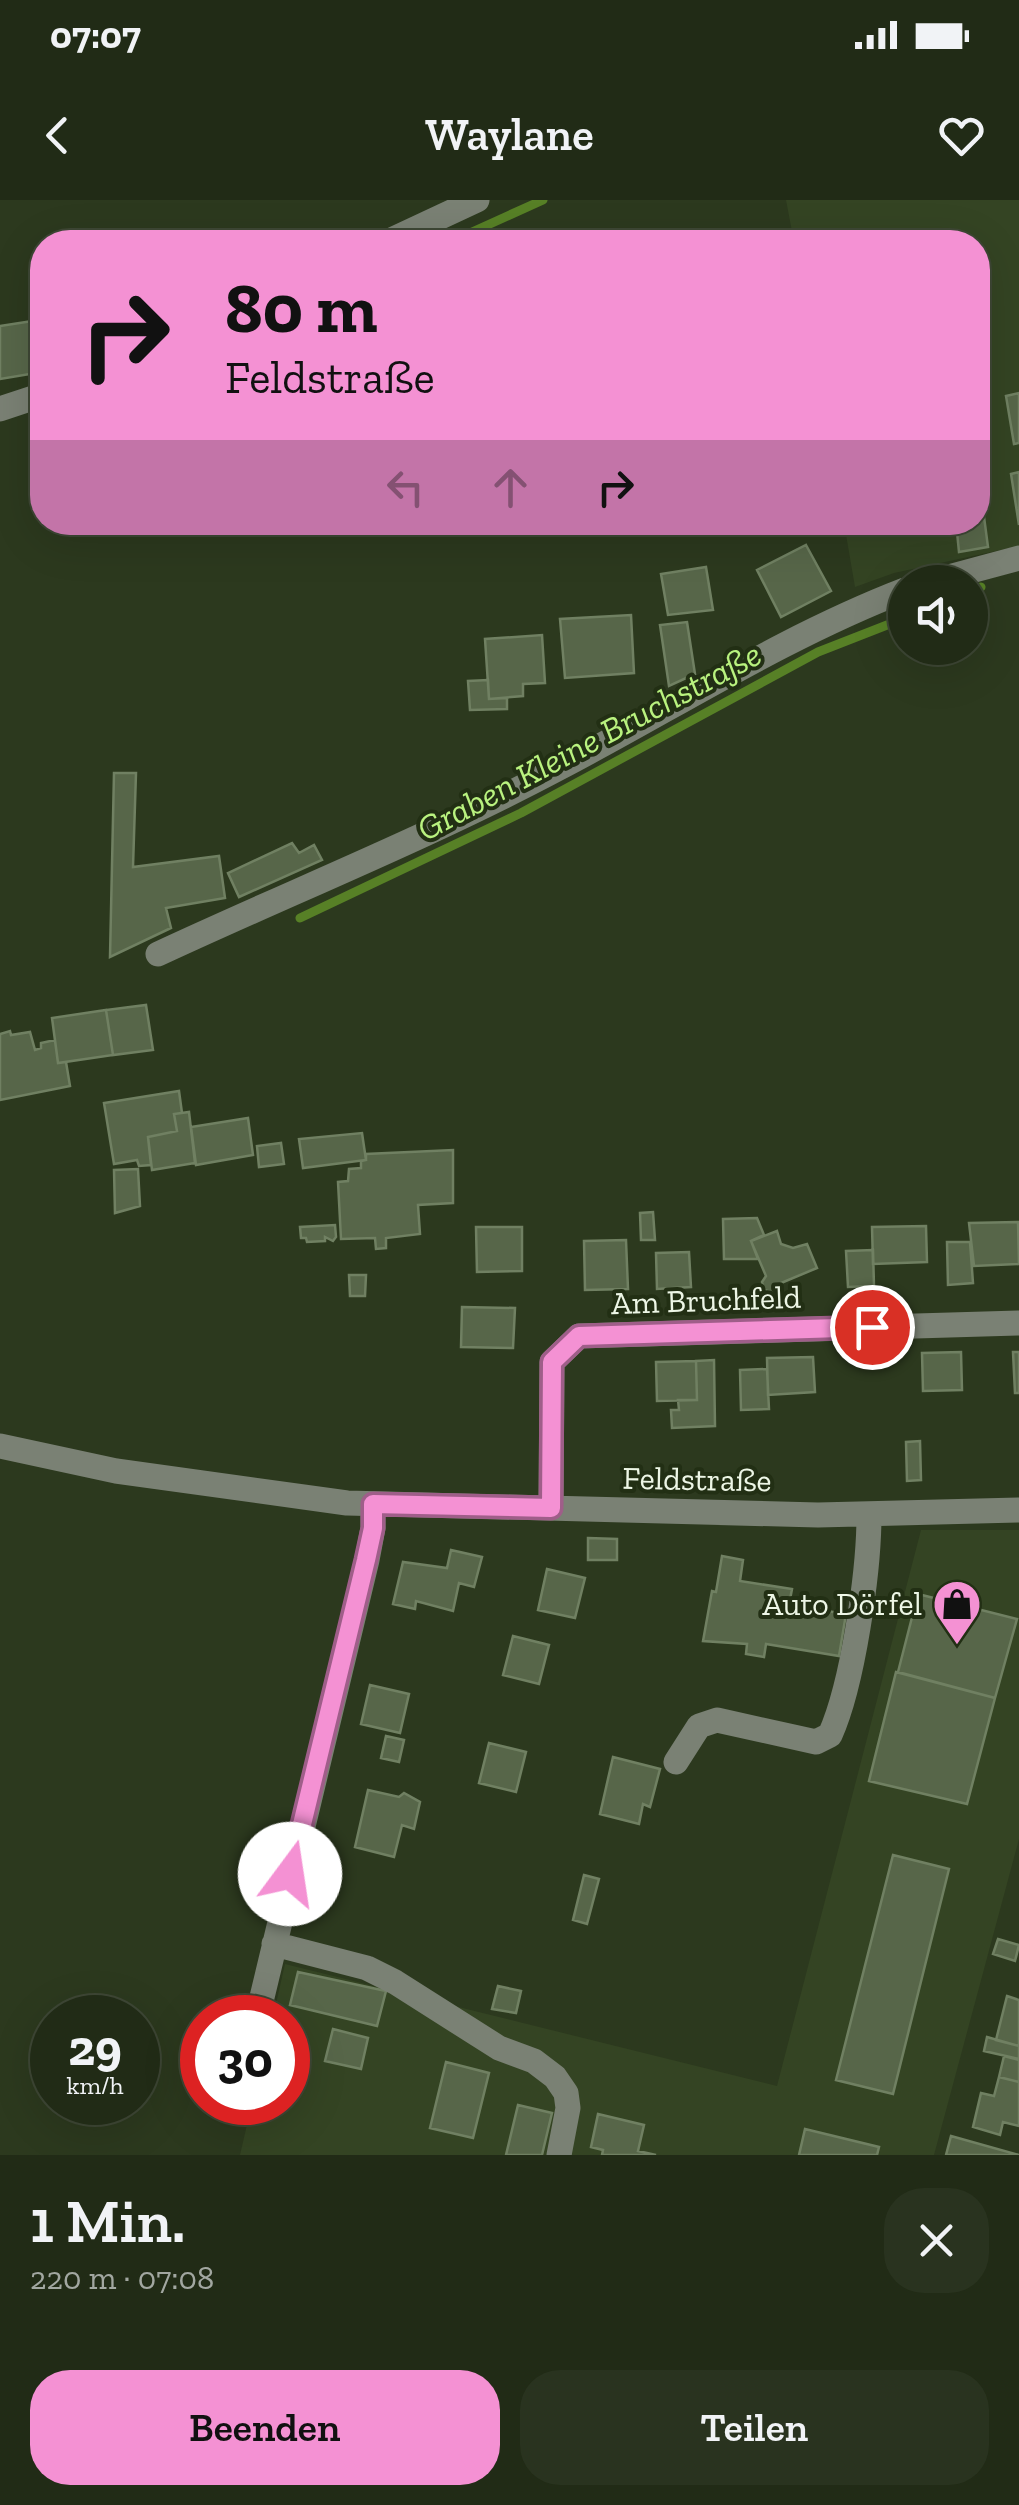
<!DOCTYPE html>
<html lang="de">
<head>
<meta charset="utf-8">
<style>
  :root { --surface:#212b16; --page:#29331f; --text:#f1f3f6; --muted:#a2a7a1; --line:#3e4735; --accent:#f491d3 }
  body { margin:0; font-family:"Zilla Slab",serif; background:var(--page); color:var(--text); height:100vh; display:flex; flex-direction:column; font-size:38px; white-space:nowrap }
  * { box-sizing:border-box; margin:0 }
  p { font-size:32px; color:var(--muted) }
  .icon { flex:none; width:55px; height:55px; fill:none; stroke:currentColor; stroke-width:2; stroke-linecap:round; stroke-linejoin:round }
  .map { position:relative; height:1955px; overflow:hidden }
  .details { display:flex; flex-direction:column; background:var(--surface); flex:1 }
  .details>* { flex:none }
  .hud { position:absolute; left:30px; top:30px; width:960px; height:305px; border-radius:40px; box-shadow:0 10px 40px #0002,0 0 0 2px var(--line); background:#f491d3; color:#111; overflow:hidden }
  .controls { position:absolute; left:888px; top:365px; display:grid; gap:20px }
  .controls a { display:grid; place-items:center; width:100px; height:100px; border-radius:50%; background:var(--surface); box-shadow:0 10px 40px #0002,0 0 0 2px var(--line); font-size:50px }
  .speed { position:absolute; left:30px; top:1795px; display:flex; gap:20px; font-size:50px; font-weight:700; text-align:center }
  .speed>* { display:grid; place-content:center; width:130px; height:130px; border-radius:50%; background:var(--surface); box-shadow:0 10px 40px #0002,0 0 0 2px var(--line); line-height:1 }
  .speed small { font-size:25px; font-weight:400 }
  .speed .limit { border:15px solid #d22; background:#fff; color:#111 }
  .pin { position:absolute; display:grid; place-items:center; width:85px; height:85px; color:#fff; margin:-42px; border:5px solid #fff; border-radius:50%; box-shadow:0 2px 10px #0007 }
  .me { position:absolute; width:110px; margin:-55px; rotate:14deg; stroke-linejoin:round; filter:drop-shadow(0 0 8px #0008) }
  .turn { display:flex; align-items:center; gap:35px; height:210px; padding:0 30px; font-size:45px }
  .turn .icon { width:130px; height:130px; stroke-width:2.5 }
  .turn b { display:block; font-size:70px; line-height:85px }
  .lanes { display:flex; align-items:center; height:95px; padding:0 30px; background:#0003; justify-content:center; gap:50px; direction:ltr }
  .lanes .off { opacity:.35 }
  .round { display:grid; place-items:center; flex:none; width:105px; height:105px; border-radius:40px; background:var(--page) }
  .overview { display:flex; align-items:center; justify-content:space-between; height:170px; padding:0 30px }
  h1 { font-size:60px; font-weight:600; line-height:75px }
  .cta { display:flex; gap:20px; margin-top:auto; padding:20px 30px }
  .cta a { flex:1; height:115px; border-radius:40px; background:var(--accent); color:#111; font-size:40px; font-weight:600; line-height:115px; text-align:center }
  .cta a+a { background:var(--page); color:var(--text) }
  .status { display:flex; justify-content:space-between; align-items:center; height:70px; padding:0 50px; background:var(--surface); direction:ltr }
  .status svg { height:28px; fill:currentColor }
  header { display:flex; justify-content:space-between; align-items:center; height:130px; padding:0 30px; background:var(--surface); font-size:45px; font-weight:600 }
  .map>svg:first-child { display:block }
  .built { fill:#344423 }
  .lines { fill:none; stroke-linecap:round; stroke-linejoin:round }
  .stream { stroke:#578026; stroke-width:9 }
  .building { fill:#576649; stroke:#708062; stroke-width:2.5 }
  .minor { stroke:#7a8174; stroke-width:25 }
  .route-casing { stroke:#9f5e89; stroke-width:25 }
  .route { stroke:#f491d3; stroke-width:18 }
  .labels { text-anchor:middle; stroke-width:8; stroke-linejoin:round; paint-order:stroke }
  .street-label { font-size:32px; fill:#edf6e6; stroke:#222f14 }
  .poi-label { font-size:32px; fill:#edf6e6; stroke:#222f14; text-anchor:end }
  .water-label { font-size:35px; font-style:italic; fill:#b9f27f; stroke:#222f14 }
</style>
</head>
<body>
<div class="status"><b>07:07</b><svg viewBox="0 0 49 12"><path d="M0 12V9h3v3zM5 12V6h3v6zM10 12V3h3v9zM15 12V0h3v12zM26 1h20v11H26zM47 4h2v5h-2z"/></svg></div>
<header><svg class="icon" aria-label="back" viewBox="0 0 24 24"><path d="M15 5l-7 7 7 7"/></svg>Waylane<svg class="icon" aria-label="heart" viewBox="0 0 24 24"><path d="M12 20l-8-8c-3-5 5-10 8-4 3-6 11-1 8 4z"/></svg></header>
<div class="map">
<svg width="1019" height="1955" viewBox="0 0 1019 1955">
  <rect width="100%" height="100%" fill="#2c391e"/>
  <!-- built -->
  <path class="built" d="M 786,0 L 1019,0 L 1019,346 L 894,373 L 855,387 L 844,323 L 978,322 L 978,42 L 794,42 Z
    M 921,1330 L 1019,1330 L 1019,1639 L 934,1955 L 240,1955 L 252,1903 L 288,1902 L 288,1818 L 273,1817 L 285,1764 L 777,1886 Z"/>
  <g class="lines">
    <!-- stream -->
    <path class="stream" d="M 450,42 L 543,0
      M 970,391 L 981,387
      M 300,718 L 521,613 L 818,452 L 905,418"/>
  </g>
  <!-- building -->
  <path class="building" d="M 39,120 L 42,172 L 0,179 L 0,126 Z
    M 978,166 L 990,248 L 978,251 Z
    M 1019,193 L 1019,243 L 1014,244 L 1006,196 Z
    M 1019,272 L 1019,325 L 1011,274 Z
    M 981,294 L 988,347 L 959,352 L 956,322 L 978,322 L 978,295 Z
    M 806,345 L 831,391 L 781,417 L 757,370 Z
    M 706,367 L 713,410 L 668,415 L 661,374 Z
    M 631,415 L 634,473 L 565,478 L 560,419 Z
    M 687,422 L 695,474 L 669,486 L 660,425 Z
    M 542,435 L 545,483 L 523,484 L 523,496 L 489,499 L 485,439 Z
    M 488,480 L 489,499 L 507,498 L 507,509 L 470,510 L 468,481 Z
    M 114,573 L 136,573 L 133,667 L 219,656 L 225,698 L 166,708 L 171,728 L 110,757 Z
    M 292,643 L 299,653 L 314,645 L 322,660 L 239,697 L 228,673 Z
    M 146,805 L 153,850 L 113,855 L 106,810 Z
    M 106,810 L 113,855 L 58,863 L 52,818 Z
    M 10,831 L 11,835 L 30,832 L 35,850 L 41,848 L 41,843 L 55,840 L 58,863 L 66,862 L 70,886 L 0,900 L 0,834 Z
    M 179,891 L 182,913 L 174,914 L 177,931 L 148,937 L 151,965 L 139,966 L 137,960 L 114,964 L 104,903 Z
    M 189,912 L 195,963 L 152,970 L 148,937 L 177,931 L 174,914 Z
    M 248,918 L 253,955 L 196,965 L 191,927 Z
    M 362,933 L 366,960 L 303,968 L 299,939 Z
    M 281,943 L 284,964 L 259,967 L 257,946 Z
    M 453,950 L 453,1003 L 418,1005 L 420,1034 L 386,1038 L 386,1048 L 376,1049 L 375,1038 L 341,1039 L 338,982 L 348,981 L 349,969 L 361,968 L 361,961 L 366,960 L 366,954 Z
    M 138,969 L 140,1006 L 115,1013 L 114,970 Z
    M 653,1012 L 655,1040 L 641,1040 L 640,1013 Z
    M 757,1018 L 764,1035 L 751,1041 L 758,1059 L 724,1059 L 723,1019 Z
    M 1018,1022 L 1019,1064 L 974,1066 L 969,1023 Z
    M 335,1025 L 336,1037 L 333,1041 L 325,1037 L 325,1041 L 307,1042 L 306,1038 L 301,1038 L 300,1027 Z
    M 926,1026 L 927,1062 L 873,1064 L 872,1027 Z
    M 476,1027 L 522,1027 L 522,1071 L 477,1072 Z
    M 777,1031 L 781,1044 L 793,1048 L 807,1044 L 817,1068 L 781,1083 L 778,1089 L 771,1092 L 764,1090 L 762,1082 L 766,1076 L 751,1041 Z
    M 626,1040 L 628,1089 L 585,1090 L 584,1041 Z
    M 947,1042 L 970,1042 L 973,1083 L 948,1085 Z
    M 873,1050 L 874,1086 L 848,1087 L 846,1051 Z
    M 689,1052 L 691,1087 L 657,1089 L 656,1053 Z
    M 349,1075 L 366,1075 L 365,1096 L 350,1096 Z
    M 462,1107 L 515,1108 L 513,1148 L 461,1147 Z
    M 961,1152 L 962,1190 L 923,1191 L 922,1153 Z
    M 1013,1152 L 1019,1152 L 1019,1193 L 1015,1193 Z
    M 813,1157 L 815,1192 L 768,1195 L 767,1158 Z
    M 714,1160 L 715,1226 L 672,1228 L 671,1210 L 679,1210 L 678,1200 L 697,1200 L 696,1161 Z
    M 696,1161 L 697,1200 L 657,1201 L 656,1162 Z
    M 767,1169 L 769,1209 L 741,1210 L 740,1170 Z
    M 920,1241 L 921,1280 L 907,1281 L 906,1242 Z
    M 588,1338 L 617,1339 L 617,1360 L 588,1360 Z
    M 451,1350 L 482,1357 L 474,1387 L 459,1383 L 453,1411 L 416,1401 L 415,1409 L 393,1404 L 403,1362 L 447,1368 Z
    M 722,1356 L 743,1360 L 740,1381 L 792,1389 L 789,1405 L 846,1414 L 839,1456 L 766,1444 L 764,1457 L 746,1454 L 747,1444 L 703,1441 L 712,1391 L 716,1392 Z
    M 547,1369 L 585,1378 L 575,1418 L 538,1410 Z
    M 918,1394 L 1017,1419 L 995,1498 L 898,1472 Z
    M 513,1436 L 549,1445 L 539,1484 L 503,1475 Z
    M 896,1472 L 995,1498 L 967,1604 L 869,1581 Z
    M 370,1485 L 409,1494 L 400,1533 L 361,1524 Z
    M 386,1536 L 404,1540 L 399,1562 L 381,1558 Z
    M 489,1543 L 526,1552 L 516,1592 L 479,1583 Z
    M 613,1557 L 660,1569 L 650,1607 L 643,1604 L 639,1624 L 600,1614 Z
    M 368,1590 L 399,1597 L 404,1593 L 420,1602 L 414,1629 L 402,1625 L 394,1657 L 355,1647 Z
    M 893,1655 L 949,1669 L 893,1894 L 836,1880 Z
    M 584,1675 L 599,1679 L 587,1724 L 573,1720 Z
    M 315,1676 L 329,1679 L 322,1702 L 309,1698 Z
    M 998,1739 L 1019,1745 L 1015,1761 L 993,1754 Z
    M 298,1772 L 386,1791 L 377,1826 L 290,1805 Z
    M 498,1786 L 521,1791 L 516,1813 L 492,1809 Z
    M 1007,1796 L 1019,1800 L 1019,1846 L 996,1840 Z
    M 333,1829 L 368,1838 L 361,1869 L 325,1861 Z
    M 987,1837 L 1019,1846 L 1019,1859 L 984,1851 Z
    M 1004,1856 L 1019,1860 L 1019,1882 L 999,1877 Z
    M 446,1862 L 489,1873 L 473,1938 L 430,1928 Z
    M 999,1877 L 1019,1882 L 1019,1926 L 1003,1922 L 1000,1935 L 973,1927 L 981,1893 L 994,1896 Z
    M 518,1905 L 552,1913 L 542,1955 L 506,1955 Z
    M 598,1914 L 644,1925 L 638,1951 L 656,1955 L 602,1955 L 603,1950 L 591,1947 Z
    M 805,1929 L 879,1947 L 877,1955 L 799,1955 Z
    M 951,1936 L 1019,1955 L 946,1955 Z"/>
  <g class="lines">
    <!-- minor -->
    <path class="minor" d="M 387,42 L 477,0
      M 0,209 L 42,195
      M 930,382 L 1019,358
      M 158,754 C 291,692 429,637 559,568 C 674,508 783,437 905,390
      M 0,1246 L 116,1271 L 347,1303 L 818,1315 L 1019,1310
      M 551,1308 L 552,1162 L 579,1136 L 1019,1123
      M 676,1562 L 699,1526 L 717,1520 L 816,1542 L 830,1535 C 853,1484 869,1371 869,1315
      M 274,1744 L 367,1768 L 395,1782 L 499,1848 L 534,1861 L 555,1877 L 566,1893 L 568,1908 L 559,1955
      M 257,1818 L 367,1360 L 373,1328 L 373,1304"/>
  </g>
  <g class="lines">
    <!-- route casing -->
    <g class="route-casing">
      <path id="route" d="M 290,1674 L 366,1360 L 373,1328 L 373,1304 L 551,1308 L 552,1162 L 579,1136 L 872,1127"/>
    </g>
    <!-- route -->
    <use href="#route" class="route"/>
  </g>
  <!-- icons -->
  <defs>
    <g id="shop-pin" transform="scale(2.5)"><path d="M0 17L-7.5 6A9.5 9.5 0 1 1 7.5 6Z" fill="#f491d3" stroke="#222f14"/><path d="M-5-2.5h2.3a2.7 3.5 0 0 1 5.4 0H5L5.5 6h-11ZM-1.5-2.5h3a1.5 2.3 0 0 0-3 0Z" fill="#111"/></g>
  </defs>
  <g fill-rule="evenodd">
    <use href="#shop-pin" x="957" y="1404"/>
  </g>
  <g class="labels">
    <!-- street labels -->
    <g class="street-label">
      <text transform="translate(706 1100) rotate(-2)" y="11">Am Bruchfeld</text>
      <text transform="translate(697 1279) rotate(1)" y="11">Feldstraße</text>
    </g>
    <!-- poi labels -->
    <g class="poi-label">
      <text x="922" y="1415">Auto Dörfel</text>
    </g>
    <!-- water labels -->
    <g class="water-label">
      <text transform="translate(589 541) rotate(-28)" y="12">Graben Kleine Bruchstraße</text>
    </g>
  </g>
</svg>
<div class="controls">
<a><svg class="icon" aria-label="sound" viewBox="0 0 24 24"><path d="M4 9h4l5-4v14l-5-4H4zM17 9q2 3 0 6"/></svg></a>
</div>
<div class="speed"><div>29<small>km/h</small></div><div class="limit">30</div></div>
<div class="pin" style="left:872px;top:1127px;background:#d93025"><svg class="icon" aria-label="arrive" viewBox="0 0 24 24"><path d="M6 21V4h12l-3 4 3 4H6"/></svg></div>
<svg class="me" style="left:290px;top:1674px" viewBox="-20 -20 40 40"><circle r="19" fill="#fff"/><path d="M0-13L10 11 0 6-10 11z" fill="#f491d3"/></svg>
<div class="hud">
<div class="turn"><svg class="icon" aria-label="right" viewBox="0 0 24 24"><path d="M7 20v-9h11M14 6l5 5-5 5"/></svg><div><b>80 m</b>Feldstraße</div></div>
<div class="lanes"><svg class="icon off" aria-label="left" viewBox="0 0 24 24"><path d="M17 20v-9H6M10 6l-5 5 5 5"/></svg><svg class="icon off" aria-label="ahead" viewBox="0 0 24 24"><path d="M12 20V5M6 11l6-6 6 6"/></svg><svg class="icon" aria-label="right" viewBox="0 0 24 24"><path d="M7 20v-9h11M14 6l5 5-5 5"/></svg></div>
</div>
</div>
<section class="details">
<div class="overview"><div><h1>1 Min.</h1><p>220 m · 07:08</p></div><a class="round"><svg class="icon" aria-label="close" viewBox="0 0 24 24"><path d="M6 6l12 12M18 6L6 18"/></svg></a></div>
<div class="cta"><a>Beenden</a><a>Teilen</a></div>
</section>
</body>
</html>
